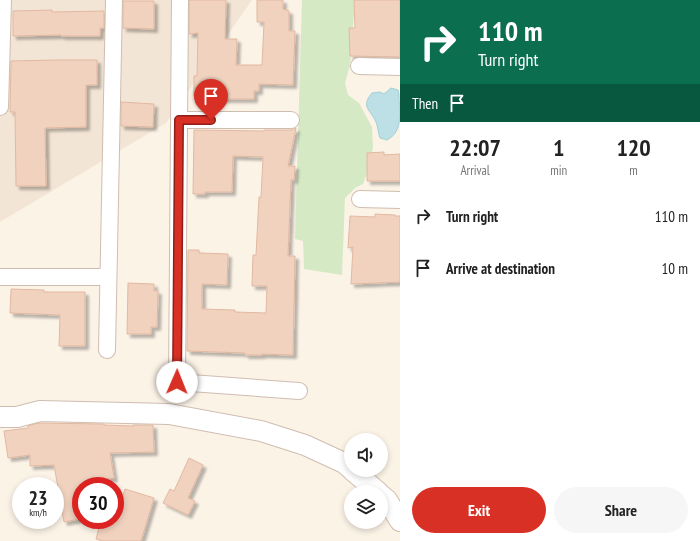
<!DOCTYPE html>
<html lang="en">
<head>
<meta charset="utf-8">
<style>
  :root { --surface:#fff; --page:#f6f6f6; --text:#222; --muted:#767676; --accent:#d93025 }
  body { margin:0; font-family:"PT Sans Narrow",sans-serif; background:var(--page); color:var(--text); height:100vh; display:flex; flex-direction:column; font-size:15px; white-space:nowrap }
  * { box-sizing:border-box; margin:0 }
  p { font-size:13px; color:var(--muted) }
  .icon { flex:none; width:22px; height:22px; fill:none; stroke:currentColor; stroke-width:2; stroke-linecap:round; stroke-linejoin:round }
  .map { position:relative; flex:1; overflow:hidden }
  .drawer { display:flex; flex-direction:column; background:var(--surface); width:300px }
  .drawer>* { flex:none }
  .banner { background:#0b6e4f; color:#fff; overflow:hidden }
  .fabs { position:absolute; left:344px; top:433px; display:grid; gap:8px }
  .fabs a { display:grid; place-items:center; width:44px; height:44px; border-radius:50%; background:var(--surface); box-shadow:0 2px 6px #0003; font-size:20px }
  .speed { position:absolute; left:12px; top:477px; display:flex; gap:8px; font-size:20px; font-weight:700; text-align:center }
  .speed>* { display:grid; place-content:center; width:52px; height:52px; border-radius:50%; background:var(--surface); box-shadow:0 2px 6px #0003; line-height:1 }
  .speed small { font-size:10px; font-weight:400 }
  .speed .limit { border:6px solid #d22; background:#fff; color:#111 }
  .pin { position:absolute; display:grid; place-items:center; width:34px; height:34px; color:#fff; margin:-41px -17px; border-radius:50% 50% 50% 0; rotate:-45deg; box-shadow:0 0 4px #0007 }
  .pin .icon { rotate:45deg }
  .me { position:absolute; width:44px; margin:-22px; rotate:1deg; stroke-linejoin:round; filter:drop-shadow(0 0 3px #0008) }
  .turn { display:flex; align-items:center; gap:14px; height:84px; padding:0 12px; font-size:18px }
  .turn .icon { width:52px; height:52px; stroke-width:2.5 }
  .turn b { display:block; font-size:28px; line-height:34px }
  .then { display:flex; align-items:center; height:38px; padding:0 12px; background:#0003; gap:8px; font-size:15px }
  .eta { display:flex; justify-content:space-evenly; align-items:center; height:68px; text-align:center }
  .eta b { font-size:24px; font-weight:600; line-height:28px }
  .action { display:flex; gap:8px; margin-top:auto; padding:8px 12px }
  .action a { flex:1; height:46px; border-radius:24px; background:var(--accent); color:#fff; font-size:16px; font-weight:600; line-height:46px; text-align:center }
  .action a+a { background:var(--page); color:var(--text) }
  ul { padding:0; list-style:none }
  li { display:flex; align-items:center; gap:12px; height:52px; padding:0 12px }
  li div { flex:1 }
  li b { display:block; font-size:15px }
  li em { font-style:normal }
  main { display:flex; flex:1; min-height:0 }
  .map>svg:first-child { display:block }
  .residential { fill:#f3e5d5 }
  .green { fill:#d5e9c5 }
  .water { fill:#bce0e5; stroke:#a2cfd6 }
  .building { fill:#f0d2bf; stroke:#e2b8a0; filter:url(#shadow) }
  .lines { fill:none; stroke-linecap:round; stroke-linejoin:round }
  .minor-casing { stroke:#cfbdb0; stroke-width:18 }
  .tertiary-casing { stroke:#cfbdb0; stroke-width:22 }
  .minor { stroke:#fff; stroke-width:16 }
  .tertiary { stroke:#fff; stroke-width:20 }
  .route-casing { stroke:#8d1f18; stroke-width:10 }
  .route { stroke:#d93025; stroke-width:7 }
</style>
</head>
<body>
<main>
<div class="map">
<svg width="400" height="541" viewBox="0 0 400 541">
  <defs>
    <filter id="shadow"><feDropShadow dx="3.5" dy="3.5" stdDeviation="1" flood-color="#0004"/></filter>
  </defs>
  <rect width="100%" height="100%" fill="#fcf3e7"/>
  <!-- residential -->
  <path class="residential" d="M 0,0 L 252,0 L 166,123 L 0,222 Z"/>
  <!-- green -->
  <path class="green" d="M 302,0 L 355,0 L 350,65 L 345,83 L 348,95 L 359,103 L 372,127 L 373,147 L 370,165 L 363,184 L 355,188 L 345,198 L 342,275 L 304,269 L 303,241 L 295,239 Z"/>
  <!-- water -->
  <path class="water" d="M 391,88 L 398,90 C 400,95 398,101 400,105 C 400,121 400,133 387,140 L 380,138 C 378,132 378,127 376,122 C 371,110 360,107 372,93 L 380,92 L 384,94 Z"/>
  <!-- building -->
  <path class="building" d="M 189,0 L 226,0 L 225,39 L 237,39 L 236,65 L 262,65 L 264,22 L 257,22 L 257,0 L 283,0 L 283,9 L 289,11 L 289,31 L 295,31 L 293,85 L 259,84 L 259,91 L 254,91 L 254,99 L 198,99 L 198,96 L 194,96 L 194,76 L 197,76 L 198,33 L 189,34 Z
    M 354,0 L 400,0 L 400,57 L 350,56 L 349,28 L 355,28 Z
    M 123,1 L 154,1 L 154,29 L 123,28 Z
    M 52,10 L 52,12 L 104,11 L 104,28 L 100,28 L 100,36 L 61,36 L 61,35 L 13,36 L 13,11 Z
    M 56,60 L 97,60 L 97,85 L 86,85 L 86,127 L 45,128 L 46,186 L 16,186 L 15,112 L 10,112 L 11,61 Z
    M 121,102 L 154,104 L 153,127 L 121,126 Z
    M 296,128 L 288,166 L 295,166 L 294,180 L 291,180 L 288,256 L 295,256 L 293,355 L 262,354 L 262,355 L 245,355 L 245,353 L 187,351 L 188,250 L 199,250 L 199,253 L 228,254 L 227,285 L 202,284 L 202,309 L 235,310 L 235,312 L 266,313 L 267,286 L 252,286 L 253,255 L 256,255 L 259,197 L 261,197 L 263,157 L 233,156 L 232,192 L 205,192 L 205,194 L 193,194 L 194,130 L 264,131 L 264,130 L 291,130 Z
    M 384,152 L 384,155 L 400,154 L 400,181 L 367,181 L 367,153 Z
    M 375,214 L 395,215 L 395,216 L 400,216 L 400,282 L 351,284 L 353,247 L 348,248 L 350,216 L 375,217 Z
    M 128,283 L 154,284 L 154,291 L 158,291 L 157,327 L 151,327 L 151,334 L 127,334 Z
    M 11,289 L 44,290 L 44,292 L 85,292 L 85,346 L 59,346 L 60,315 L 10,313 Z
    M 38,423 L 104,424 L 104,425 L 133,426 L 133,425 L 153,425 L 154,452 L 110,453 L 114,478 L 95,481 L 95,486 L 81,486 L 81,500 L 76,500 L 79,519 L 64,522 L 54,465 L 30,466 L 30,455 L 8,458 L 4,431 L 28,428 L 28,426 Z
    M 189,458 L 203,465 L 188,498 L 195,501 L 188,515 L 163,503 L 170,489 L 174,491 Z
    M 125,489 L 154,498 L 141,541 L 103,541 L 96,539 L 101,520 L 115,520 Z"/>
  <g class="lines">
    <!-- minor casing -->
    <g class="minor-casing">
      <path id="minor" d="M 180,0 L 177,382 L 299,391
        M 359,66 L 400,67
        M 0,107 L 3,0
        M 179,120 L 291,120
        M 360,199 L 400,200
        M 0,277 L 108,277
        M 107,350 L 114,0"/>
    </g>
    <!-- tertiary casing -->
    <g class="tertiary-casing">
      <path id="tertiary" d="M 0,417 L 17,417 L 40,411 L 169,414 L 261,431 L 305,445 L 344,463 L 351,469
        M 352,470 L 378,492
        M 381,495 L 387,500 L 400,521"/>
    </g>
    <!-- minor -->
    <use href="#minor" class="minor"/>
    <!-- tertiary -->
    <use href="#tertiary" class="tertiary"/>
  </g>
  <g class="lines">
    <!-- route casing -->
    <g class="route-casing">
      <path id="route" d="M 177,382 L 179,120 L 211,120"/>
    </g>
    <!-- route -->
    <use href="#route" class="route"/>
  </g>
</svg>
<div class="fabs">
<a><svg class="icon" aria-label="sound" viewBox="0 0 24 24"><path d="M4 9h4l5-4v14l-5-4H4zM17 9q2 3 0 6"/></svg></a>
<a><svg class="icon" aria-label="layers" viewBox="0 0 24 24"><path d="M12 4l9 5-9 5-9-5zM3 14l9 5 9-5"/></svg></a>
</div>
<div class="speed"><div>23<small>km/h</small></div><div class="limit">30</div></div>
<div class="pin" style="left:211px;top:120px;background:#d93025"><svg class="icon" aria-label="arrive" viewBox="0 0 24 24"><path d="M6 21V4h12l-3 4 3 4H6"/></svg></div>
<svg class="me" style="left:177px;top:382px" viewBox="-20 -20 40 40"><circle r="19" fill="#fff"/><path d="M0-13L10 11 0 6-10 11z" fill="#d93025"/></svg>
</div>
<section class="drawer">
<div class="banner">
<div class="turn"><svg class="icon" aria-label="right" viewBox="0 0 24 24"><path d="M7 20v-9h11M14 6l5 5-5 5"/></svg><div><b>110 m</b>Turn right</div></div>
<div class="then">Then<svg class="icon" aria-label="arrive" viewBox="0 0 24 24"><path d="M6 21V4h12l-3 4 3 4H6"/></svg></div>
</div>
<div class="eta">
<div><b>22:07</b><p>Arrival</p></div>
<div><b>1</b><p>min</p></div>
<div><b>120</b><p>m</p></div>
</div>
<ul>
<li><svg class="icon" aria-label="right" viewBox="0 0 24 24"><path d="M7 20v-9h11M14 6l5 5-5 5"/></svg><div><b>Turn right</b></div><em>110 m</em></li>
<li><svg class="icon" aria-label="arrive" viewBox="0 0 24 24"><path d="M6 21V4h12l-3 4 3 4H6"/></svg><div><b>Arrive at destination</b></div><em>10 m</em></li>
</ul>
<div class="action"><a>Exit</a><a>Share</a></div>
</section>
</main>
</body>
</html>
